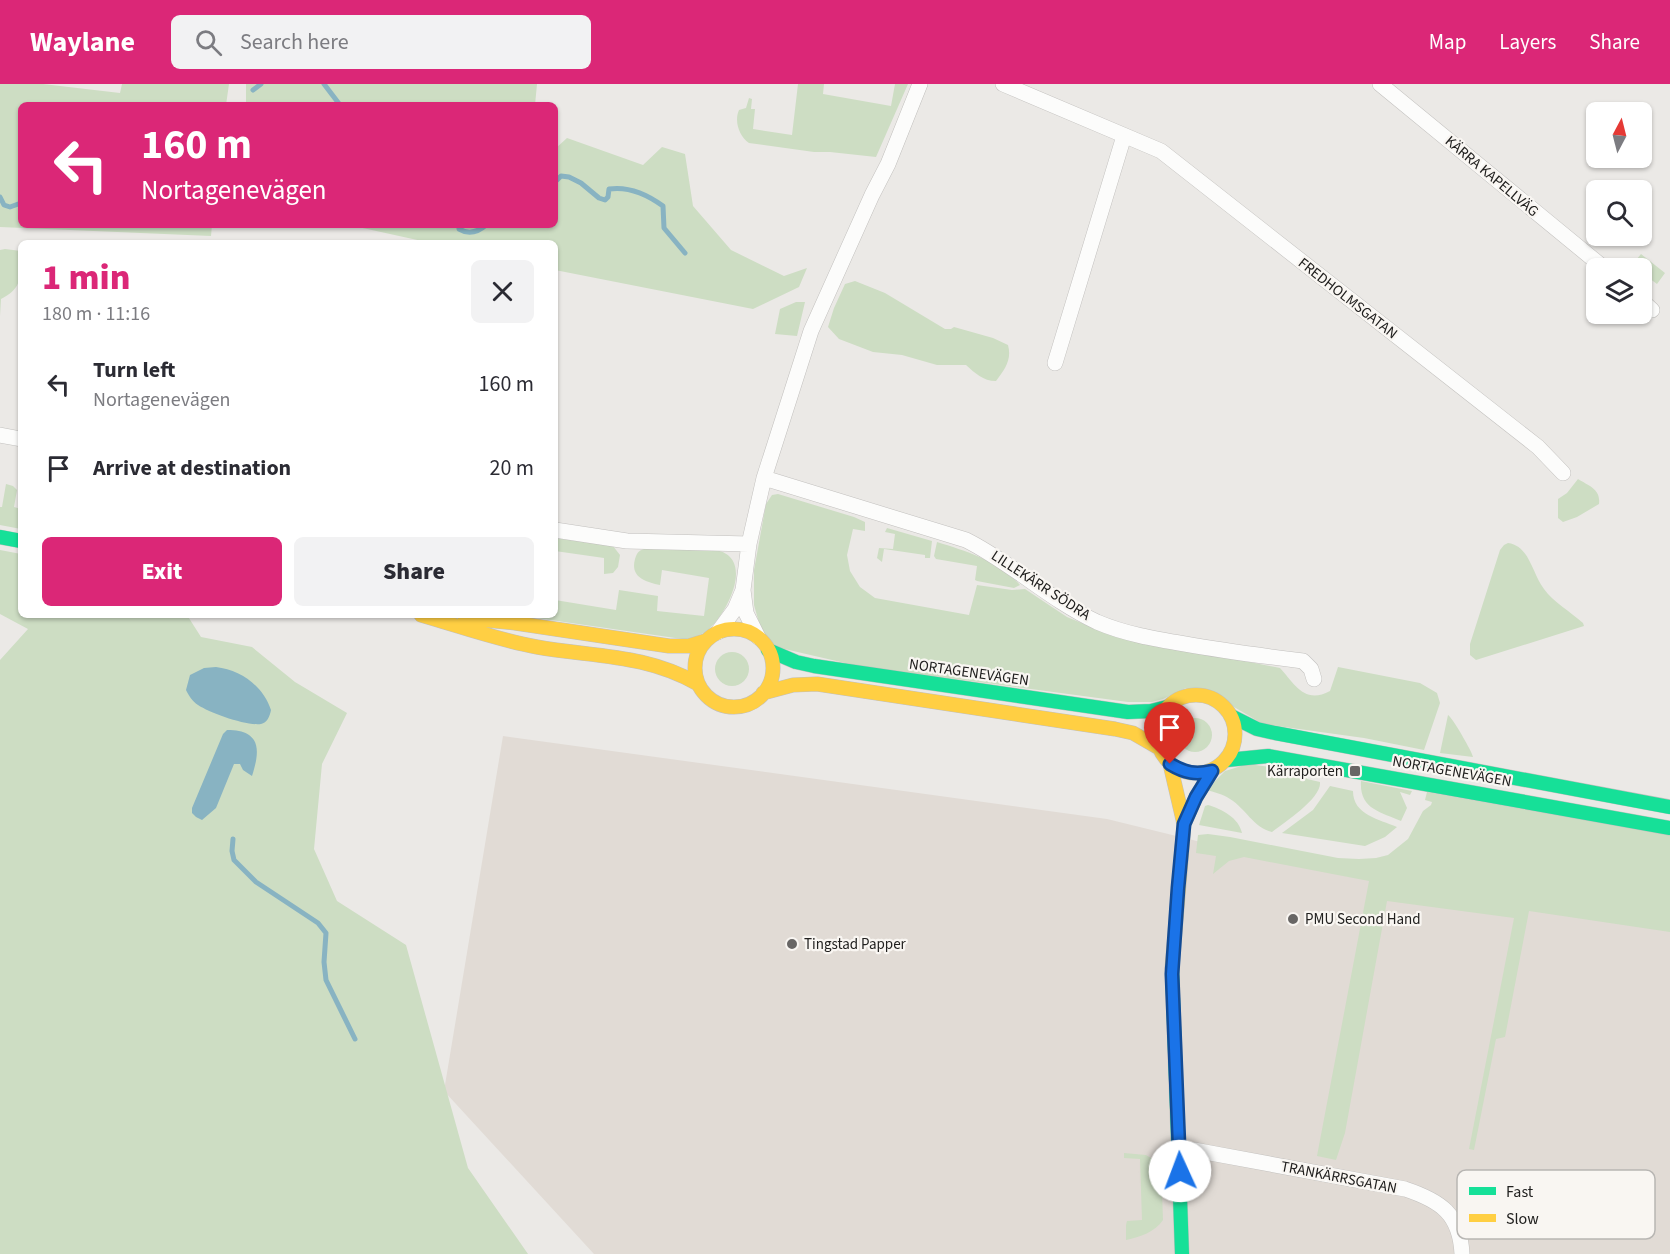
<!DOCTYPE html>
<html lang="en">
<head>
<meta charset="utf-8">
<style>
  :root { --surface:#fff; --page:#f2f2f3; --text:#2b2b33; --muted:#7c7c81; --accent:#db2777 }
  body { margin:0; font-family:"Source Sans 3",sans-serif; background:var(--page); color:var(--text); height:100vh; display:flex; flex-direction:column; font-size:22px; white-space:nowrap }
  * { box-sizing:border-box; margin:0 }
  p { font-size:20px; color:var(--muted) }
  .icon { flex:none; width:33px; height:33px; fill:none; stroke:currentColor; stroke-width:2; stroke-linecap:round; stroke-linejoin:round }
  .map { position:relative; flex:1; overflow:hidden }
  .panel { position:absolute; left:18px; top:156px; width:540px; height:378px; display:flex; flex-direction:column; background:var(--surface); border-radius:9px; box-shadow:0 2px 4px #0004 }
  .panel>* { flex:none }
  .banner { position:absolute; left:18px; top:18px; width:540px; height:126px; border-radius:9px; box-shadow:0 2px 4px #0004; background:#db2777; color:#fff; overflow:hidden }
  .needle { width:39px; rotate:7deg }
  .controls { position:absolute; left:1586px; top:18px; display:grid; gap:12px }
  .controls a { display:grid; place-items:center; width:66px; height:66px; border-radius:9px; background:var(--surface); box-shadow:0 2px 4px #0004; font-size:30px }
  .pin { position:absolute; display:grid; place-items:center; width:51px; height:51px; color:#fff; margin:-62px -26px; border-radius:50% 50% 50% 0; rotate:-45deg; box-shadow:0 0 6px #0007 }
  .pin .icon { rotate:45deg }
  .me { position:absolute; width:66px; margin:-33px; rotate:358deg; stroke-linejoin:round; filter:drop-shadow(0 0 4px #0008) }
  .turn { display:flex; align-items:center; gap:21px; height:126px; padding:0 24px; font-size:27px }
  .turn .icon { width:78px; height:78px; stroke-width:2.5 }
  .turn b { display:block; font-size:42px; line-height:51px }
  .round { display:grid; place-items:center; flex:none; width:63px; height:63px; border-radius:9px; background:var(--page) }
  .overview { display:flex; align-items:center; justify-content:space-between; height:102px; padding:0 24px }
  h1 { font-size:36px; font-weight:800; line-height:45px; color:var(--accent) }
  .primary-button { display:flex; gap:12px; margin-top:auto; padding:12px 24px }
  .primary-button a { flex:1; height:69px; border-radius:9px; background:var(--accent); color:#fff; font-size:24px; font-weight:800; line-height:69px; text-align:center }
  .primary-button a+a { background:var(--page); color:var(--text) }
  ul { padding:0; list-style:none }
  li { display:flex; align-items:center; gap:18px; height:84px; padding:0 24px }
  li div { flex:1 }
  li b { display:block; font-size:22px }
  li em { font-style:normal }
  header { display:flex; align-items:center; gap:36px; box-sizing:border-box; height:84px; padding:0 30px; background:var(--accent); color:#fff }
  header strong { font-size:28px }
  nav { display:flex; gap:33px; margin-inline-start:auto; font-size:21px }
  .search { width:420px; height:54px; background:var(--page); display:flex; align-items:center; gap:15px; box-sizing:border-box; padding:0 21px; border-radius:9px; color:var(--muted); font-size:22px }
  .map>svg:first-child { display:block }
  .built { fill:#e1dbd5 }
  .green { fill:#cdddc3 }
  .water { fill:#88b3c2 }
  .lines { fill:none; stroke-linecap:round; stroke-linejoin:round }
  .stream { stroke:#88b3c2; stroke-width:5 }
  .street-casing { stroke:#c2c0be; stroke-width:16 }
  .fast-casing { stroke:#c2c0be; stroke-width:15 }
  .slow-casing { stroke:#c2c0be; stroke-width:15 }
  .street { stroke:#fcfcfb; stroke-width:15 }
  .fast { stroke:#16e098; stroke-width:14 }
  .slow { stroke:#ffcf43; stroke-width:14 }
  .route-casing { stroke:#114b97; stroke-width:15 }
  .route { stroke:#1a73e8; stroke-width:10 }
  .poi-dot { fill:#686665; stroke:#f9f6f2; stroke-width:2 }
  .labels { text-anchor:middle; stroke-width:4.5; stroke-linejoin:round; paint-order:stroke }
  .street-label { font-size:15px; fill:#21201f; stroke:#f9f6f2 }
  .poi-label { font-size:15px; fill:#21201f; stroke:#f9f6f2; text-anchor:start }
  .key { fill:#f9f6f2; stroke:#b8b6b3; stroke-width:1.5 }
  .key-label { font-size:16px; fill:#21201f }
</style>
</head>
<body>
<header>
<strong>Waylane</strong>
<div class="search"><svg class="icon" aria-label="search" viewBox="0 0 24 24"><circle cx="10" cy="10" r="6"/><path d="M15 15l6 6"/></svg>Search here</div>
<nav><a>Map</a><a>Layers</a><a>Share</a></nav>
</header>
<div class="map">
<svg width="1670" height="1170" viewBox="0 0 1670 1170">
  <rect width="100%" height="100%" fill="#ebe9e6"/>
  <!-- built -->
  <path class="built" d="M 503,652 L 1107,735 L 1213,761 L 1670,846 L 1670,1170 L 594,1170 L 444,1007 Z"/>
  <!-- green -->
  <path class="green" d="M 0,0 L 43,0 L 120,9 L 122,0 L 229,0 L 226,21 L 21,21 L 21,141 L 212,141 L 211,152 L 0,143 Z
    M 246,0 L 537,0 L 535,21 L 246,21 Z
    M 798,0 L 824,0 L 823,10 L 891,22 L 895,0 L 908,0 L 876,73 L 830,68 L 814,68 L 749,59 C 739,52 734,37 739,26 L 746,24 L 749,14 L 752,15 L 751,25 L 755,25 L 753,45 L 792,51 Z
    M 567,54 L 643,81 L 662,63 L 685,70 L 693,122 L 731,166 L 784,192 L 807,184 L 799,203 L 753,225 L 555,186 L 555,159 L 431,159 L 349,141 L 555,141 L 555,65 Z
    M 5,165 L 21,167 C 21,189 24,204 1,215 L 0,232 L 0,166 Z
    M 1641,170 L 1665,189 L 1657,200 L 1641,188 L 1641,184 L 1637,184 L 1632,181 Z
    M 855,197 L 885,209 L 945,245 L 951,245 L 954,243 L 993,254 L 1008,261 C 1012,276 1005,285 996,297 C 983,297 975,289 966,281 L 937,281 L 902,271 L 873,268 L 839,255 L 828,243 L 834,224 L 845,200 Z
    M 796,218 L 805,218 L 797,252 L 775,250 L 780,225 Z
    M 1578,395 C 1589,402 1601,405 1599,420 L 1577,433 L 1563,438 L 1558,434 L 1558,415 L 1567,409 Z
    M 6,400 L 13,402 L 17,406 L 14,423 L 21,425 L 21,445 L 0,441 L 0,423 L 2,423 Z
    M 778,410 L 854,433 L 865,438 L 865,447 L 853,445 L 847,471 L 850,487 L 860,503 L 875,514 L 969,531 L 977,501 L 1012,506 L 1025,505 L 1067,533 L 1106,549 L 1280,584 C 1294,599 1304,621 1330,607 L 1338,583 L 1420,599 L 1437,609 L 1440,619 L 1424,666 L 1364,654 L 1263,640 L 1234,623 L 1219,610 L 1204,604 L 1186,604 L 1163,615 L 1152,618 L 1128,618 L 858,582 L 776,563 L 761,546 L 754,521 L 754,486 L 766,420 L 772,411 Z
    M 887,444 L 932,457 L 930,474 L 925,474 L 925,471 L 884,465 L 882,478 L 877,474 L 879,464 L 893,465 L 895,450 L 885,448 Z
    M 555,454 L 613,462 L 620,471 L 618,483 L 613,489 L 604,490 L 604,474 L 555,467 Z
    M 937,458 C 966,467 999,477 1020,501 L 1014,504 L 977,497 L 975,496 L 977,482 L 936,475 L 934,472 Z
    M 1508,459 C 1530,462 1532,490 1544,505 C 1553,518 1571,528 1583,539 L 1584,542 L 1476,576 L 1470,571 L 1470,560 L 1500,466 L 1504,461 Z
    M 644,465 L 716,466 C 755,474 728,527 710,544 C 704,550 696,552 689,556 L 516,531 L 555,531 L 555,516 L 616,526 L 619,506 L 658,512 L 657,527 L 704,532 L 709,494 L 662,486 L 660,501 C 645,498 630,493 635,475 C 637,469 638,467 644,465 Z
    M 0,466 L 21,470 L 21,531 L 187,531 L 201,553 L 252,563 L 295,598 L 347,629 L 322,680 L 314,765 L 337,817 L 406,861 L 468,1084 L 528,1170 L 0,1170 L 0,576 L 28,545 L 0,530 Z
    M715 585a17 17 0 1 1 34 0a17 17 0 1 1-34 0Z
    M 1448,631 C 1452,633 1473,669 1473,673 L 1440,669 Z
    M1178 651a17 17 0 1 1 34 0a17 17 0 1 1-34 0Z
    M 1248,680 L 1306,688 L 1307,695 L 1320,698 C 1322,714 1285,738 1272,748 C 1254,744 1245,724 1230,715 C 1223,710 1214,708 1206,706 L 1225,687 Z
    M 1361,697 L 1412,707 L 1410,711 L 1400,708 L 1407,724 L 1401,737 C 1381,728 1359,725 1361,697 Z
    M 1330,702 L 1353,707 C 1353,731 1379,735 1397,743 L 1385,753 L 1365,762 L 1282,749 L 1313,726 Z
    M 1427,708 L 1670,751 L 1670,848 L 1529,827 L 1505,953 L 1496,955 L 1474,1066 L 1469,1065 L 1514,834 L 1387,817 L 1345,1049 L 1336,1076 L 1317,1072 L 1369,797 L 1244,773 L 1229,777 L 1213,790 L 1216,772 L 1196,769 L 1198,751 L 1208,750 L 1230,753 L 1338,774 L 1359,775 L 1376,774 L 1388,771 L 1408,755 L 1423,727 L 1431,721 L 1432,718 L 1425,716 Z
    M 1208,721 C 1222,725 1239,734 1242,749 L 1199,741 L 1205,722 Z
    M 1124,1069 L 1146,1071 L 1161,1080 L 1163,1136 C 1155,1148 1140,1153 1126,1156 L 1126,1141 L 1127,1137 L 1142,1136 L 1140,1075 L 1124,1074 Z"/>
  <!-- water -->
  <path class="water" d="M 216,583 C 241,586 263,602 271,626 C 270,632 267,639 261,640 C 246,642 210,629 198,621 C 192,617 189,612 186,606 L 190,591 L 204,584 Z
    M 227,646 C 262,646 260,667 252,692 L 243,686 L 240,680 L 234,680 L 216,724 L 202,736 L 196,733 L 192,729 L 192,724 L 223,650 Z"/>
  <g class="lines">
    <!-- stream -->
    <path class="stream" d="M 324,0 L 340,21
      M 253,6 L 261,0
      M 555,98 L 561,92 L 569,93 L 581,99 L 599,114 L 605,116 L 608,113 L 609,105 C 629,102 648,111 663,122 L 664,144 L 685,169
      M 0,113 L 4,121 L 10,123 L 21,119
      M 555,115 L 555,129
      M 459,141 L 459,145 C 469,151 478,148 486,141
      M 233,755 L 232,767 L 234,776 L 256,798 L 318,839 L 326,849 L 324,878 L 326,896 L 355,955"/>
    <!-- street casing -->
    <g class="street-casing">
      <path id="street" d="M 1003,0 L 1161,67 L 1538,363 L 1563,389
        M 1380,0 L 1604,184
        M 1641,216 L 1652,226
        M 1055,279 L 1124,52
        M 0,351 L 21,355
        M 764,394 L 966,456 C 1012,479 1050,516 1097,538 C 1125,550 1155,555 1185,560 C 1224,567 1263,572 1303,577 L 1311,585 L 1314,595
        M 555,446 L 627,457 L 749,460
        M 743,506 L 746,529 L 758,553
        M 718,548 L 735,525 L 743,506 L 749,460 L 764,394 L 811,247 L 872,111 L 888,80 L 920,0
        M 1179,1066 L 1194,1066 L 1405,1105 C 1441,1117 1460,1130 1462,1170"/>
    </g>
    <!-- fast casing -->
    <g class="fast-casing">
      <path id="fast" d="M 0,453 L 21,457
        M 768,566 L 796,578 L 814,582 L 1128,628 L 1151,627 L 1167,623
        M 1231,632 L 1257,645 L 1275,649 L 1670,723
        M 1227,676 L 1268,672 L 1670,744
        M 1172,884 L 1182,1170"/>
    </g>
    <!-- slow casing -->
    <g class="slow-casing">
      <path id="slow" d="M 421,531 C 459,542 498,556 537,563 C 594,573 646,570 698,600
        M 465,534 L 515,539 L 669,562 L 689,562 L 705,557
        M695 584a39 39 0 1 1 78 0a39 39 0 1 1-78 0Z
        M 763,609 L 793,601 L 817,600 L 1115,645 L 1133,649 L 1159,664
        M1157 650a39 39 0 1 1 78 0a39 39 0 1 1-78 0Z
        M 1170,680 L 1184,740 L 1172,884
        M 1184,740 L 1196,713 L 1212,687"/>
    </g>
    <!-- street -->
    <use href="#street" class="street"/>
    <!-- fast -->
    <use href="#fast" class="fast"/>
    <!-- slow -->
    <use href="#slow" class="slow"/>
  </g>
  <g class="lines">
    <!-- route casing -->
    <g class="route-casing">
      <path id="route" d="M 1170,680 C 1185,689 1196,691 1212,687 L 1196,713 L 1184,740 L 1178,804 L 1172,890 L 1180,1087"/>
    </g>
    <!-- route -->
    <use href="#route" class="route"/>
  </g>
  <!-- markers -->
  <g class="poi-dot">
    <rect x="1349" y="681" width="12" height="12" rx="3"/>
    <circle cx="1293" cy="835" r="6"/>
    <circle cx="792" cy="860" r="6"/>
  </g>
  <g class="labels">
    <!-- street labels -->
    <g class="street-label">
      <text transform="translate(1492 92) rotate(40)" y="5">KÄRRA KAPELLVÄG</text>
      <text transform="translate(1348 214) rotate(38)" y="5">FREDHOLMSGATAN</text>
      <text transform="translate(1041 501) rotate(33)" y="5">LILLEKÄRR SÖDRA</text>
      <text transform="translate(969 588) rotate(8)" y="5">NORTAGENEVÄGEN</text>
      <text transform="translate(1452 687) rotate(10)" y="5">NORTAGENEVÄGEN</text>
      <text transform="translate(1339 1093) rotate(11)" y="5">TRANKÄRRSGATAN</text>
    </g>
    <!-- poi labels -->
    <g class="poi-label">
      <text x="1343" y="692" text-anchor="end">Kärraporten</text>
      <text x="1305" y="840">PMU Second Hand</text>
      <text x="804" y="865">Tingstad Papper</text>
    </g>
  </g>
  <!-- legend -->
  <rect x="1457" y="1086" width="198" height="69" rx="9" class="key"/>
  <rect x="1469" y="1103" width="27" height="8" fill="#16e098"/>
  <rect x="1469" y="1130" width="27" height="8" fill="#ffcf43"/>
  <g class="key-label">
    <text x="1506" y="1113">Fast</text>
    <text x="1506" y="1140">Slow</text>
  </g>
</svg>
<div class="controls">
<a><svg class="needle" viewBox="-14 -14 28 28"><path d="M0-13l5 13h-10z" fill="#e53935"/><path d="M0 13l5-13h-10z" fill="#7c7c81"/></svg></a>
<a><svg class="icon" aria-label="search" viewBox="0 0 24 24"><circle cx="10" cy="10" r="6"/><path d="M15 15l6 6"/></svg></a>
<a><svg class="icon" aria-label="layers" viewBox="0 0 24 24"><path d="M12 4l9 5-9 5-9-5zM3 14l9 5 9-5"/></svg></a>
</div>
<div class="pin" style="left:1170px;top:680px;background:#d93025"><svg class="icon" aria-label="arrive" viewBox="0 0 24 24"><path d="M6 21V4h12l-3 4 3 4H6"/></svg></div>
<svg class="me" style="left:1180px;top:1087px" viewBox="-20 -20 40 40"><circle r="19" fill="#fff"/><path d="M0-13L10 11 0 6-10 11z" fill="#1a73e8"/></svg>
<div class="banner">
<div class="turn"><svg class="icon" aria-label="left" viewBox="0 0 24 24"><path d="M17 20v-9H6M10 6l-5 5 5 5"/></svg><div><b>160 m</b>Nortagenevägen</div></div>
</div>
<section class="panel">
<div class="overview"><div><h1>1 min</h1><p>180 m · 11:16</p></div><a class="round"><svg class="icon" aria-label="close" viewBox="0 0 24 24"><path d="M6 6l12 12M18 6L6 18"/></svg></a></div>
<ul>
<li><svg class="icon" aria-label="left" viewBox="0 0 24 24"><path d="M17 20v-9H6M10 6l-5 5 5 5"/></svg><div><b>Turn left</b><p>Nortagenevägen</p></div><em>160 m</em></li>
<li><svg class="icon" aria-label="arrive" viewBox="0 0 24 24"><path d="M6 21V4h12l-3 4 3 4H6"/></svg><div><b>Arrive at destination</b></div><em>20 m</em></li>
</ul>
<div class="primary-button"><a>Exit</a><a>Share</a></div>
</section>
</div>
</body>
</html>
